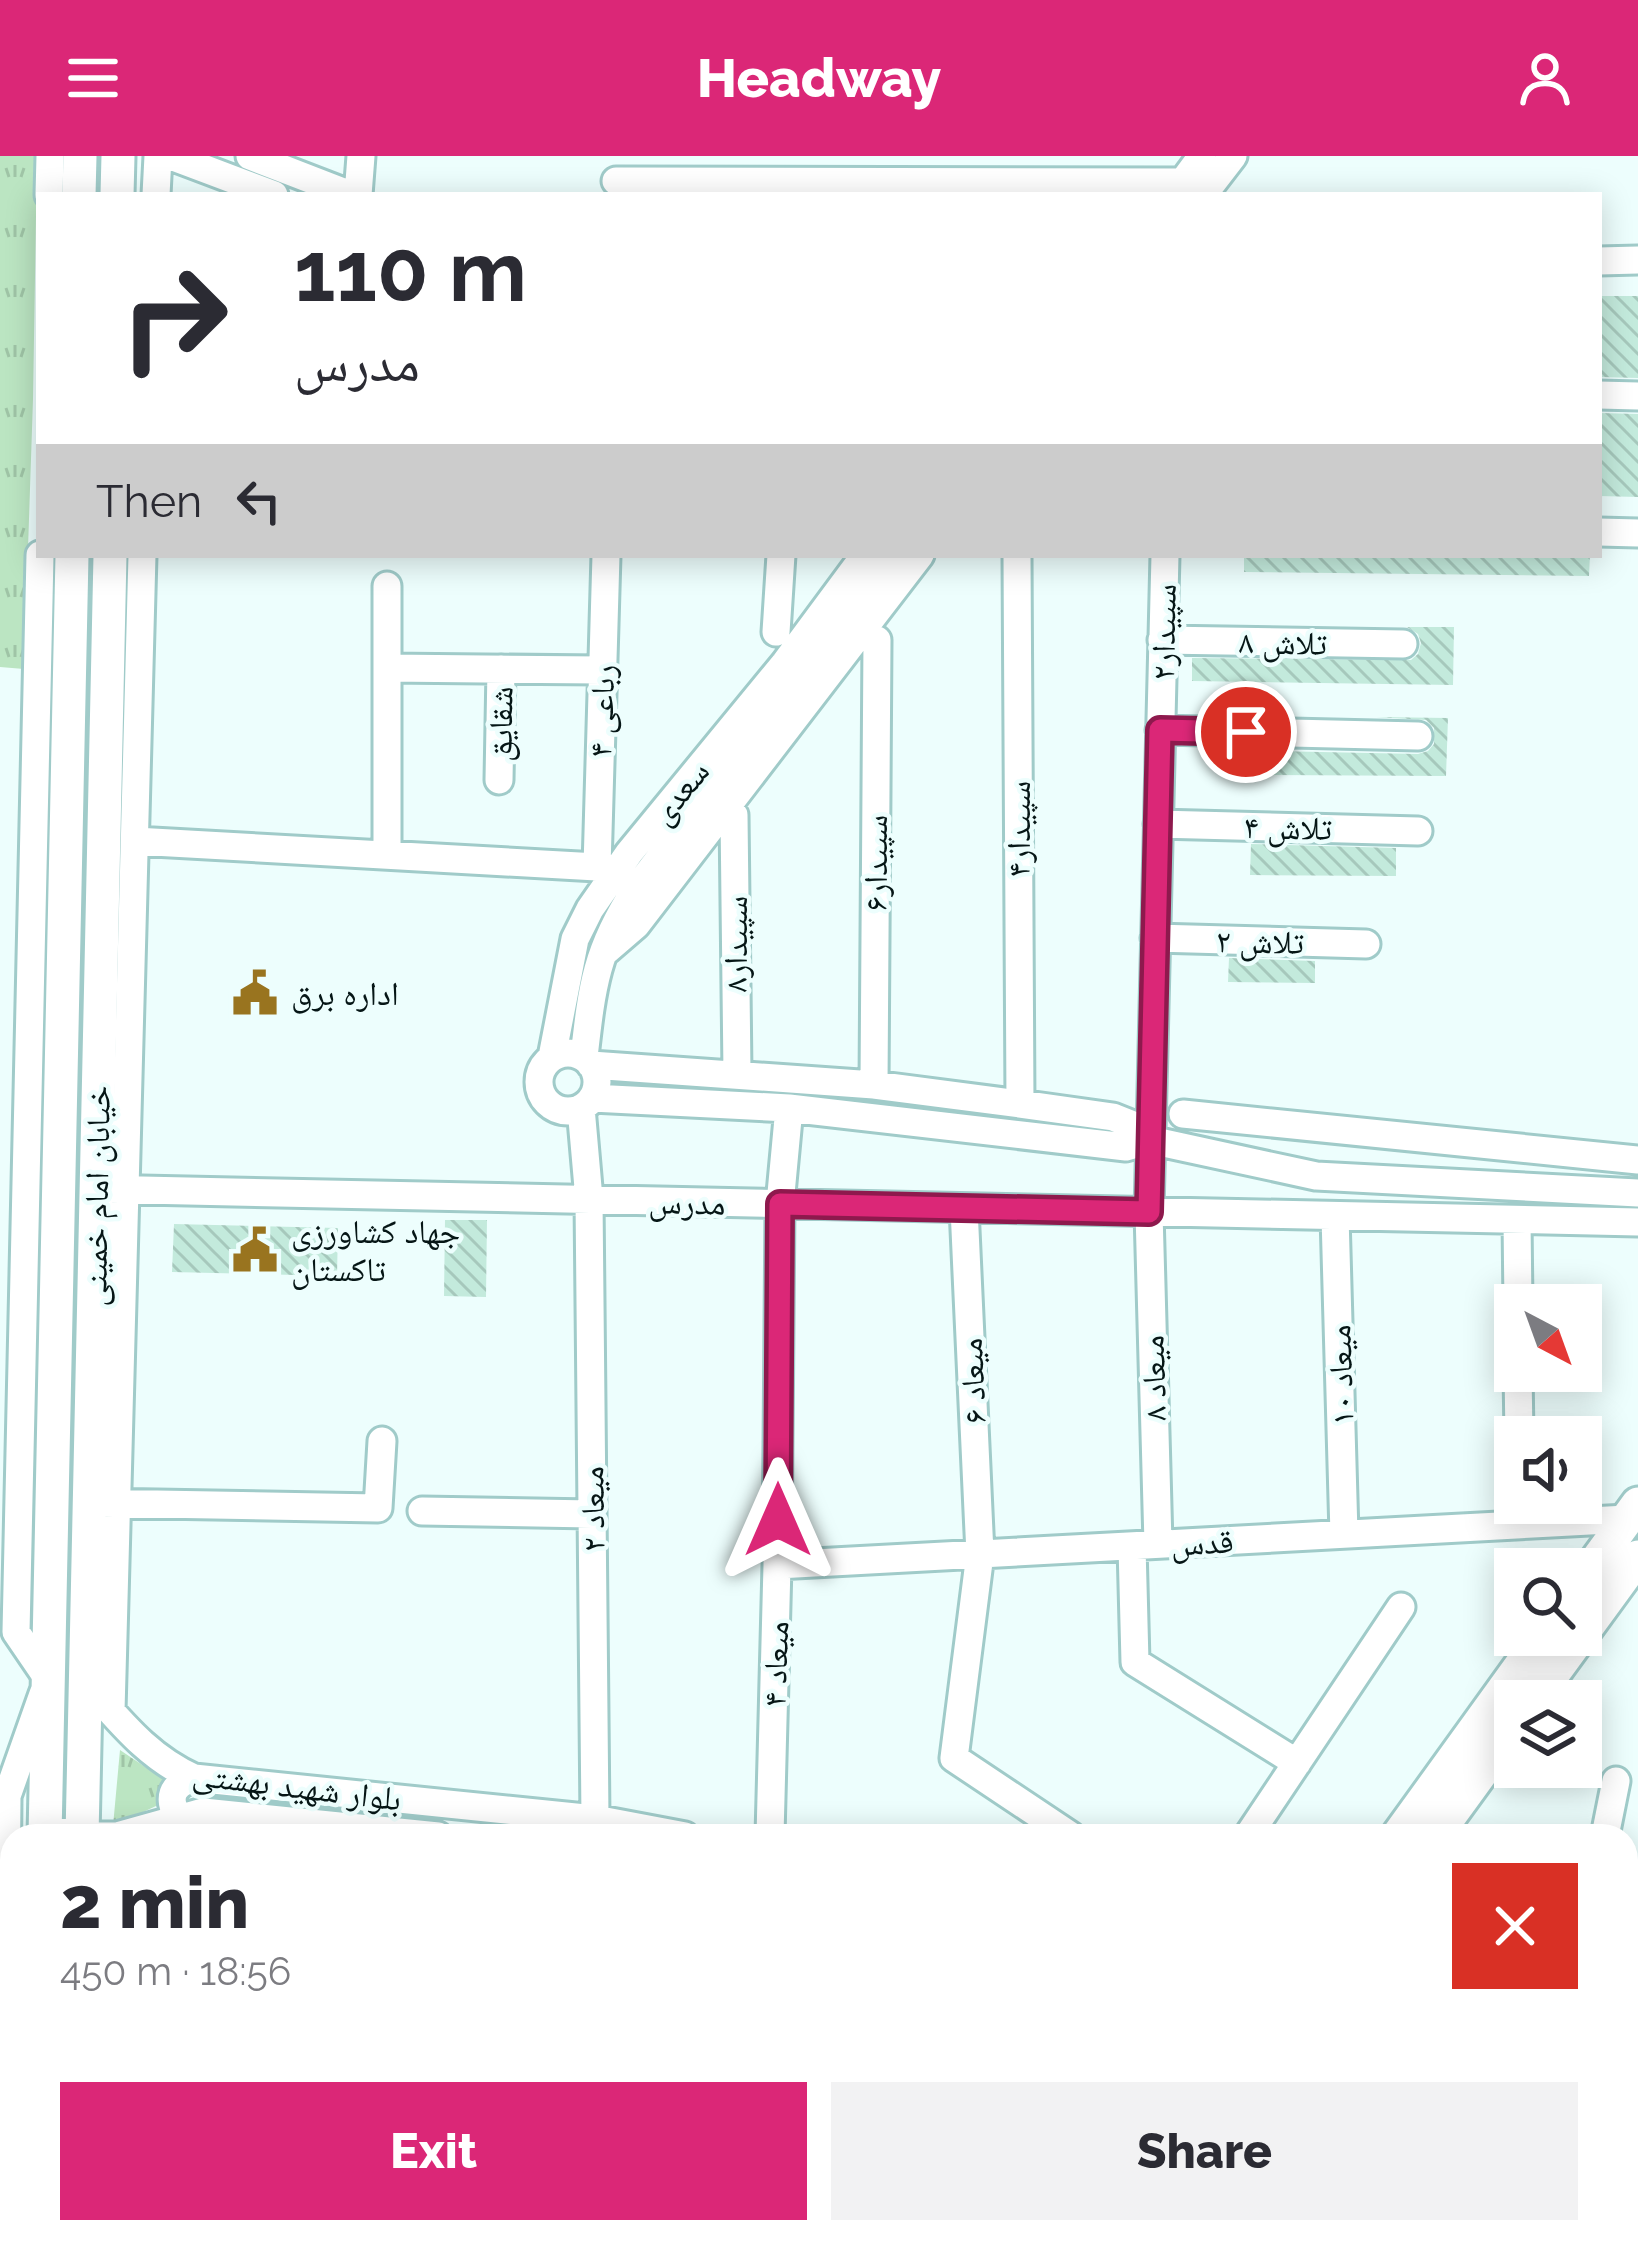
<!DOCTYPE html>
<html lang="en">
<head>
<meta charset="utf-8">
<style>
  :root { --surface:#fff; --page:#f2f2f3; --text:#2b2b33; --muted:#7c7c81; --accent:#db2777 }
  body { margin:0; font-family:Raleway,"Noto Naskh Arabic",sans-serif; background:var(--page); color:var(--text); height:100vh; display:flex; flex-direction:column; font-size:45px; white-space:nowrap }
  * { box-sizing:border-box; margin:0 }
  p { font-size:39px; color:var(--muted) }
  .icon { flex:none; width:66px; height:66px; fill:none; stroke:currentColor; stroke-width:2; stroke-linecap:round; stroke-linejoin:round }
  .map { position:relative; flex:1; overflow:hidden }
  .side { position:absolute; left:0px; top:1668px; width:1638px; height:420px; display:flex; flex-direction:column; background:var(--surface); border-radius:36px 36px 0 0; box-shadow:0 6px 30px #0003 }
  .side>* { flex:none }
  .top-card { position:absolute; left:36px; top:36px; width:1566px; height:366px; border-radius:0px; box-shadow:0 6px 30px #0003; background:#fff; color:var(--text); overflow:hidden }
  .needle { width:78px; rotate:139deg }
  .buttons { position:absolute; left:1494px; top:1128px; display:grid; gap:24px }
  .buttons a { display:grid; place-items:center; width:108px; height:108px; border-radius:0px; background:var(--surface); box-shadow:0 6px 30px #0003; font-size:60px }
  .pin { position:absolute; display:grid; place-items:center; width:102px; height:102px; color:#fff; margin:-51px; border:6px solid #fff; border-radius:50%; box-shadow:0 3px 12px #0007 }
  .me { position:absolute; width:132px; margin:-66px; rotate:0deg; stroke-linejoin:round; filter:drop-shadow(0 0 9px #0008) }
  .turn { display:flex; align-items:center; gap:42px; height:252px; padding:0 60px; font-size:54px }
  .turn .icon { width:156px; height:156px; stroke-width:2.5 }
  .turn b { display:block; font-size:84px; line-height:102px }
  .then { display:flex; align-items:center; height:114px; padding:0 60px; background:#0003; gap:24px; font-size:45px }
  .round { display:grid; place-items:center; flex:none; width:126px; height:126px; border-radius:0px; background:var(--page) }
  .head { display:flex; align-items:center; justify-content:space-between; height:204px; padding:0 60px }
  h1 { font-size:72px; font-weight:800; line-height:90px }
  .primary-button { display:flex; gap:24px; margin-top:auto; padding:24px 60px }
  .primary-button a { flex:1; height:138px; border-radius:0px; background:var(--accent); color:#fff; font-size:48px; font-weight:800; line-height:138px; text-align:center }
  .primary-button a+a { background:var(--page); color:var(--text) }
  header { display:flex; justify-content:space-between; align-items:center; height:156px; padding:0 60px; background:var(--accent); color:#fff; font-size:54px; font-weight:800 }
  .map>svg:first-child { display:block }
  .grass { fill:url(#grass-tufts) }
  .building { fill:url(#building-back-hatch) }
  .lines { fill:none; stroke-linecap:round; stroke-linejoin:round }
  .minor-casing { stroke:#a0cbc9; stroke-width:33 }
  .major-casing { stroke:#a0cbc9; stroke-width:39 }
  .minor { stroke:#fff; stroke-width:27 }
  .major { stroke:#fff; stroke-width:33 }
  .route-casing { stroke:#8e194d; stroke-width:30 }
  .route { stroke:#db2777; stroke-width:21 }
  .labels { text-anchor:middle; stroke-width:9; stroke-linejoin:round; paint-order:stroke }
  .street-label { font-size:33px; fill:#061616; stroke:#edfefd }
  .poi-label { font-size:33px; fill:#061616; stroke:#edfefd; text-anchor:start }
</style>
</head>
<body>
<header><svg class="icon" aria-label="menu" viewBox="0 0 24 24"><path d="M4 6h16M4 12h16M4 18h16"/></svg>Headway<svg class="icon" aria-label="person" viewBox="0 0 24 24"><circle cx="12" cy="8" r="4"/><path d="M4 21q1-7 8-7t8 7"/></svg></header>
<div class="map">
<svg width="1638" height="2088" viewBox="0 0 1638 2088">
  <defs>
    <pattern id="grass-tufts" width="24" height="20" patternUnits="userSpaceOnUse" patternTransform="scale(3)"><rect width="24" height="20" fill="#bbe5c2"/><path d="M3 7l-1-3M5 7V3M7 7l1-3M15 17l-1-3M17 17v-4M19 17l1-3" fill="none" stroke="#9fc4a6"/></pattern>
    <pattern id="building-back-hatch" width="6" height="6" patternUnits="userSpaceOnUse" patternTransform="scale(3)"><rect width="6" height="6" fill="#c3eadc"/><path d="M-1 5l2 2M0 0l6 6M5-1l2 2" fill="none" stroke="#a6c8bc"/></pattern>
  </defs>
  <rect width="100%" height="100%" fill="#edfefd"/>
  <!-- grass -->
  <path class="grass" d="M 0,0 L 37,0 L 33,243 L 24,513 L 0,511 Z
    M 120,1594 L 184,1637 L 113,1670 Z"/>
  <!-- building -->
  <path class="building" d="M 1599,140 L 1638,140 L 1638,222 L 1599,221 Z
    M 1599,257 L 1638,258 L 1638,341 L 1599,340 Z
    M 1244,399 L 1590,399 L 1589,420 L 1244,416 Z
    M 1407,471 L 1454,471 L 1453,529 L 1192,525 L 1192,502 L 1411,504 L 1418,498 L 1421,487 L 1418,478 Z
    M 1376,561 L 1448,562 L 1446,620 L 1272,619 L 1272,595 L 1418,598 L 1428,595 L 1434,588 L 1434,572 L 1426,564 Z
    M 1251,688 L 1396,692 L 1396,720 L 1250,719 Z
    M 1229,802 L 1315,805 L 1315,827 L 1228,826 Z
    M 445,1064 L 487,1064 L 486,1141 L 444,1140 Z
    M 174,1068 L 338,1072 L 337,1120 L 172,1116 Z"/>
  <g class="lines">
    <!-- minor casing -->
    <g class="minor-casing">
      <path id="minor" d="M 171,0 L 274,39
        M 250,0 L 351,39
        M 616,25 L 1183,26
        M 49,39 L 50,0
        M 156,39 L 158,0
        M 358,39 L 361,0
        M 1173,39 L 1202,0
        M 1203,39 L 1233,0
        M 1599,105 L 1638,104
        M 1599,239 L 1638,240
        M 1599,376 L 1638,377
        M 40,399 L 16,1476 L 48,1523
        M 1017,399 L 1020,948
        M 776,476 L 781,399
        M 1162,484 L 1403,488
        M 387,512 L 602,514
        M 1160,574 L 1418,580
        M 499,624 L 501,513
        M 734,659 L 737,917
        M 1158,668 L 1418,675
        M 135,685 L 597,711 L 606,399
        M 387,699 L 387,430
        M 1155,782 L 1366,788
        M 607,794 L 636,769 L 920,399
        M539 926a29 29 0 1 1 58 0a29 29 0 1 1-58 0Z
        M 552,901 L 575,783 L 590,753 L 629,697 L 785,507 L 865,399
        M 584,901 C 592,830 596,794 636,733 L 892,399
        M 591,909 L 874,929 L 1020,948 L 1113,961 L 1133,969 L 1150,984
        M 874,929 L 877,484
        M 592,942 L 789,952 L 1126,991 L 1150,984 L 1316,1020 L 1638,1037
        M 581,952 L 589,1043 L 595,1663
        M 1183,958 L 1638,1004
        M 96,1033 L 1638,1066
        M 964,1052 L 980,1398 L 954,1602 L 1071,1680
        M 1335,1060 L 1344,1378
        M 1517,1064 L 1518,1149
        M 1518,1215 L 1519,1281
        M 100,1347 L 378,1352 L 382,1285
        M 422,1355 L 592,1358
        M 1158,1388 L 1149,1056 L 1165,399
        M 1132,1390 L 1135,1506 L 1297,1607
        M 777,1409 L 1627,1363
        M 100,1543 C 128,1575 154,1604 194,1622 L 595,1663 L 685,1680
        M 111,1555 L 142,399
        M 82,1680 L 117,1680 L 203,1656 L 438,1680
        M 190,1680 C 175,1659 157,1633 194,1622
        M 770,1680 L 777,1409 L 780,1048 L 789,952
        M 1248,1680 L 1401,1451
        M 1605,1680 L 1616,1625
        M 1626,1734 L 1638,1734
        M 1626,2031 L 1638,2029
        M 349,2076 L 354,2088
        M 989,2076 L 1007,2088
        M 1496,2076 L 1496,2088
        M 3,2088 L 7,1640 L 43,1538
        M 104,2088 L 105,2076
        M 453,2088 L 462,2076
        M 696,2088 L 704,2076
        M 815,2088 L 821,2080 L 845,2076
        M 1383,2088 L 1421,2076"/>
    </g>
    <!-- major casing -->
    <g class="major-casing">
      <path id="major" d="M 79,39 L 80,0
        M 117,39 L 118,0
        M 1581,1426 L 1638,1348
        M 1533,1545 L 1638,1401
        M 45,1679 L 82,1680 L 110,399
        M 45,1680 L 72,399
        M 1398,1680 L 1543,1479
        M 1435,1680 L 1515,1570
        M 37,2088 L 37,2076
        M 73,2088 L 74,2076
        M 1108,2088 L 1117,2076
        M 1147,2088 L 1155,2076"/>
    </g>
    <!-- minor -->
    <use href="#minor" class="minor"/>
    <!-- major -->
    <use href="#major" class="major"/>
  </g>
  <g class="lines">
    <!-- route casing -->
    <g class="route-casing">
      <path id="route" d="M 778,1364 L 780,1048 L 1149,1056 L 1160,574 L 1246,576"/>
    </g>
    <!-- route -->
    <use href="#route" class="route"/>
  </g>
  <!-- icons -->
  <defs>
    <g id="civic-bare" transform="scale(3.6)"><path d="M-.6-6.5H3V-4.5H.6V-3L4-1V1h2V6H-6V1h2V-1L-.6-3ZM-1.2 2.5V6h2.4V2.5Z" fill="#99741f" stroke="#edfefd" stroke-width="2.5" paint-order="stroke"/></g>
  </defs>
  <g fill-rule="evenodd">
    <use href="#civic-bare" x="255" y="837"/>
    <use href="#civic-bare" x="255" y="1094"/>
  </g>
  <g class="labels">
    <!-- street labels -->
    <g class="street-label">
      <text transform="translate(1163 476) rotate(-89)" y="12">سپیدار۲</text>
      <text transform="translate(1283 486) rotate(1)" y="12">تلاش ۸</text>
      <text transform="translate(601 555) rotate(-88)" y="12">رباعی ۴</text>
      <text transform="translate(500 568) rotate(-89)" y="12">شقایق</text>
      <text transform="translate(679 636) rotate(-51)" y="12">سعدی</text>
      <text transform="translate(1288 671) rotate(1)" y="12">تلاش ۴</text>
      <text transform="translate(1018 673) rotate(-90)" y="12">سپیدار۴</text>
      <text transform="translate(875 707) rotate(-90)" y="12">سپیدار۶</text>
      <text transform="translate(1260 785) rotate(1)" y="12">تلاش ۲</text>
      <text transform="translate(735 788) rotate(-90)" y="12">سپیدار۸</text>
      <text transform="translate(96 1040) rotate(-89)" y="12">خیابان امام خمینی</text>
      <text transform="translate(687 1046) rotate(1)" y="12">مدرس</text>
      <text transform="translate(1340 1219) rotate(-92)" y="12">میعاد ۱۰</text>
      <text transform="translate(1153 1222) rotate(-92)" y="12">میعاد ۸</text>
      <text transform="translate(972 1225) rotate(-93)" y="12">میعاد ۶</text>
      <text transform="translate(592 1353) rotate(-91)" y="12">میعاد ۲</text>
      <text transform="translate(1202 1386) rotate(-3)" y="12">قدس</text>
      <text transform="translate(775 1508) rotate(-88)" y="12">میعاد ۴</text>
      <text transform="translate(297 1630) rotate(7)" y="12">بلوار شهید بهشتی</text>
    </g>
    <!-- poi labels -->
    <g class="poi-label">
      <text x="291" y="849">اداره برق</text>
      <text x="291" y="1087">جهاد کشاورزی<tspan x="291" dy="38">تاکستان</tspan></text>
    </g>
  </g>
</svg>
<div class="buttons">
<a><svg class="needle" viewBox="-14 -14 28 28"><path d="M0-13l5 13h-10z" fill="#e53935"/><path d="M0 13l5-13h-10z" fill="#7c7c81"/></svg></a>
<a><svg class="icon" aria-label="sound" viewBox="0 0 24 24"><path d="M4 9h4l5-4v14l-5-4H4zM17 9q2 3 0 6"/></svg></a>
<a><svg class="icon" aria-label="search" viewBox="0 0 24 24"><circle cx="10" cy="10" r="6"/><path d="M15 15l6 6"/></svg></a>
<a><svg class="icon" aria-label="layers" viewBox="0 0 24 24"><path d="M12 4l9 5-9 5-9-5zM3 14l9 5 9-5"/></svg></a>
</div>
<div class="pin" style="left:1246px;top:576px;background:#d93025"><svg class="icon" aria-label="arrive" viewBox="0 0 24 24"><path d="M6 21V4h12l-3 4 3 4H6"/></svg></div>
<svg class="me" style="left:778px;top:1364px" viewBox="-20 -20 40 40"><path d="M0-17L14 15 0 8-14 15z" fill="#db2777" stroke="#fff" stroke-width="4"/></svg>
<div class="top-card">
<div class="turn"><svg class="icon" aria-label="right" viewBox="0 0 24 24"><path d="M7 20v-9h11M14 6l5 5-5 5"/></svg><div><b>110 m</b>مدرس</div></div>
<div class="then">Then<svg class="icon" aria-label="left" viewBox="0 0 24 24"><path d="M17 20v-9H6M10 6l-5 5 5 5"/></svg></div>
</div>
<section class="side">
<div class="head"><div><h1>2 min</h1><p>450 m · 18:56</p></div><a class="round" style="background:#d93025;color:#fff"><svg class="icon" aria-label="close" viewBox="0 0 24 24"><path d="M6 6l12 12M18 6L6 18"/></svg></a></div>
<div class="primary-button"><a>Exit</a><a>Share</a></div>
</section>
</div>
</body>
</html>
